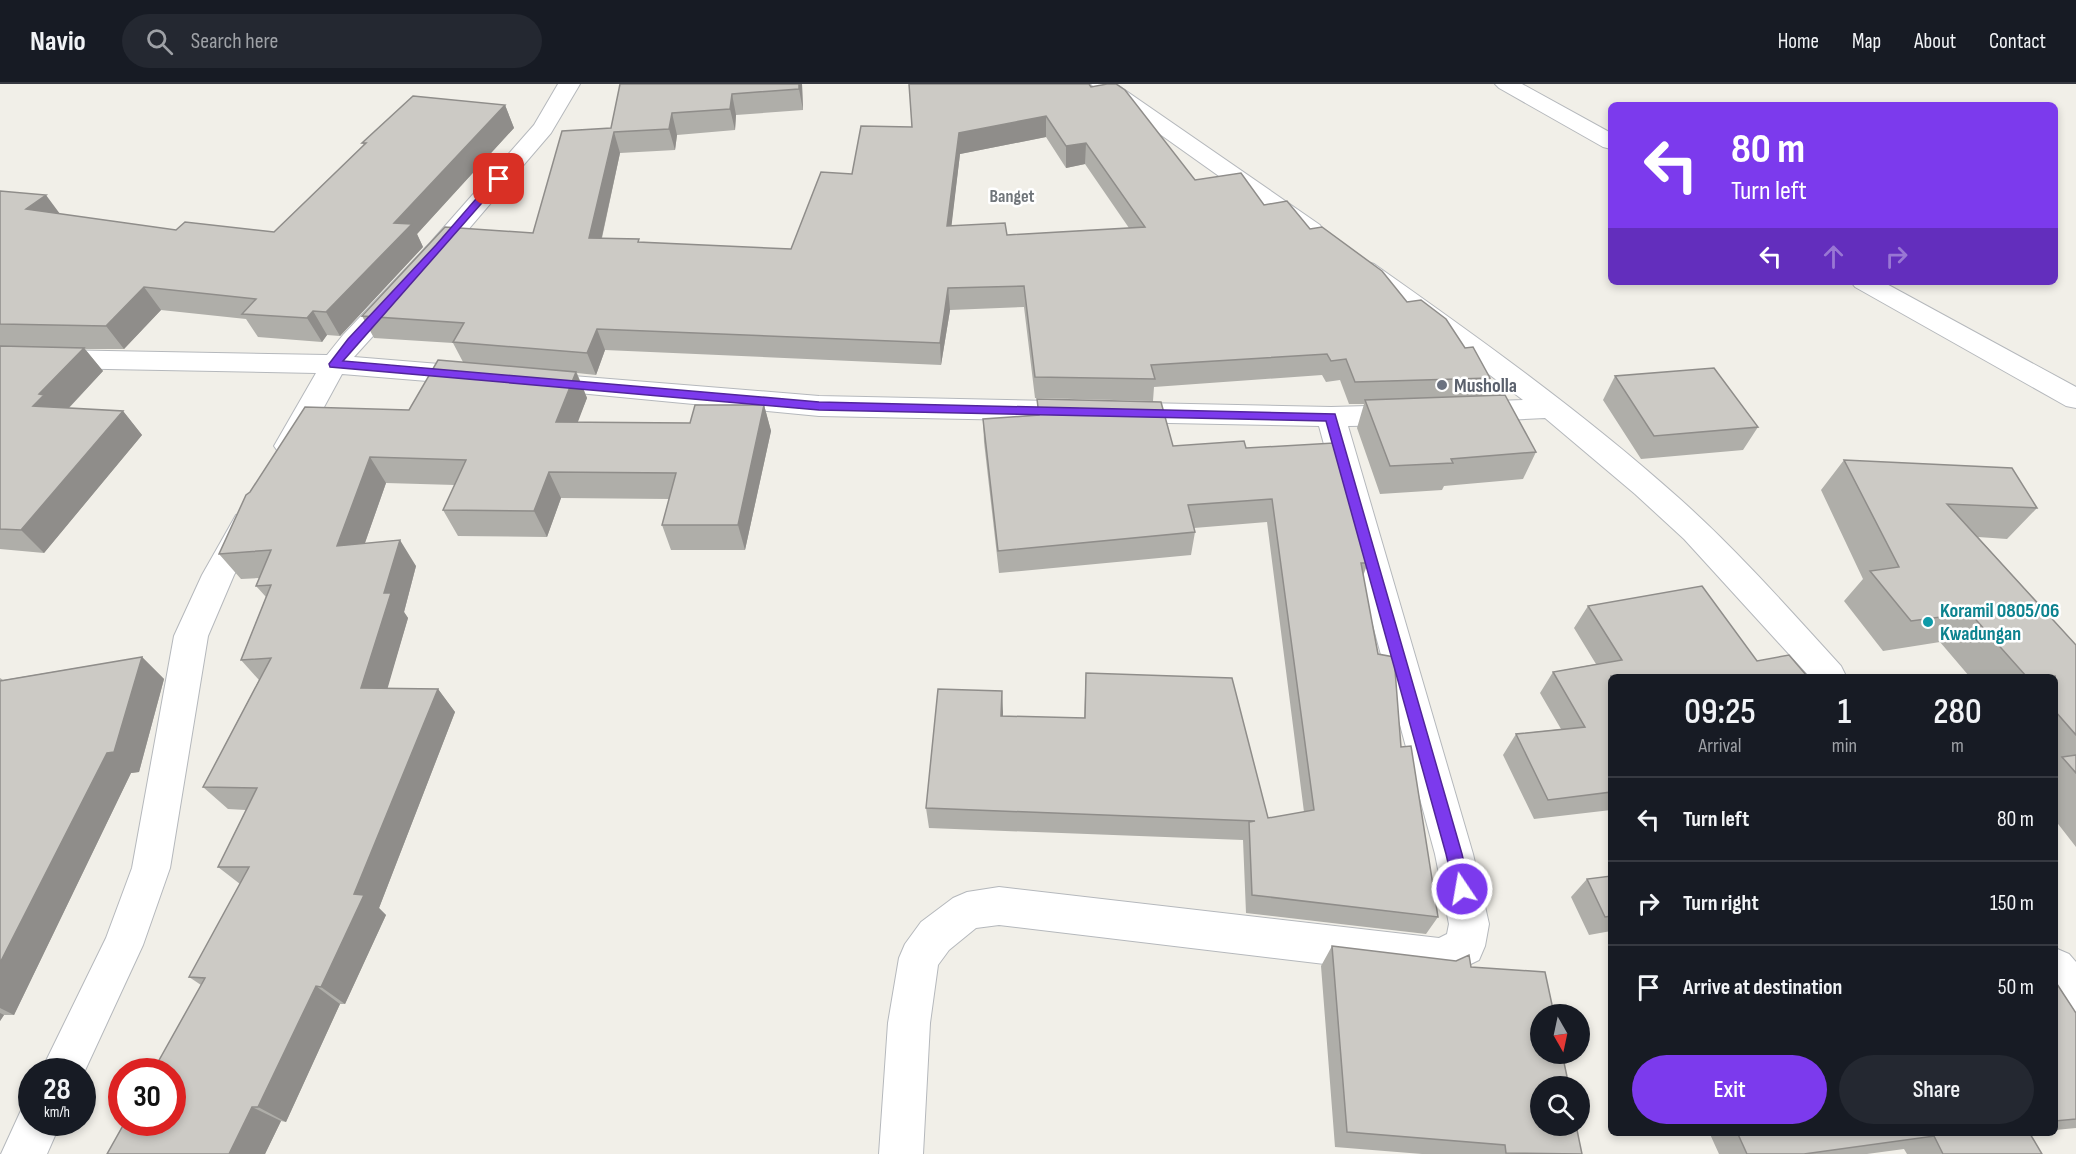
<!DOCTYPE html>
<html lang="en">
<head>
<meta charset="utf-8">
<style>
  :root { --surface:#171b24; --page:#242831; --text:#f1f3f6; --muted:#9ea1a6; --line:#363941; --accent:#7c3aed }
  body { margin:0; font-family:"Sofia Sans Condensed",sans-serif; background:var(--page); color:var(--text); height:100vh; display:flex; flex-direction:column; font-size:22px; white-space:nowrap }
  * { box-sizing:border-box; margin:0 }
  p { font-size:20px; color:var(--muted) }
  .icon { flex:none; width:33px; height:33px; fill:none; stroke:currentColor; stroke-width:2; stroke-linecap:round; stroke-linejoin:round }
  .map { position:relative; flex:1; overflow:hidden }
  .panel { position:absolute; left:1608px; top:590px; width:450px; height:462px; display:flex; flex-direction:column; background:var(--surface); border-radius:9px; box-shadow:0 3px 9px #0003 }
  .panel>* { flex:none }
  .top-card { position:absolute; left:1608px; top:18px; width:450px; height:183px; border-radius:9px; box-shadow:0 3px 9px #0003; background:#7c3aed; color:#fff; overflow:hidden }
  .needle { width:39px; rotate:171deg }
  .fabs { position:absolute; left:1530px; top:920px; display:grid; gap:12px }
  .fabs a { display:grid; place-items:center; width:60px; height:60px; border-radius:50%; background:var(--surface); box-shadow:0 3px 9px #0003; font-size:30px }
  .speed { position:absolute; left:18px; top:974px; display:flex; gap:12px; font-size:30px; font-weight:700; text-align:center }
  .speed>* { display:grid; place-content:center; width:78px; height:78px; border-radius:50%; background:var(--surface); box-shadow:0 3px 9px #0003; line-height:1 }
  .speed small { font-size:15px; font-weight:400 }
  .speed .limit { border:9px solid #d22; background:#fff; color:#111 }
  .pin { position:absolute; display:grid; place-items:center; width:51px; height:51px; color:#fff; margin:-26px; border-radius:12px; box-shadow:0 3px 9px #0006 }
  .me { position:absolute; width:66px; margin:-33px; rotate:348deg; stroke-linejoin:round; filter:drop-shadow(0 0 4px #0008) }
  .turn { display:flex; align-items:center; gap:21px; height:126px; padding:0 24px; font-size:27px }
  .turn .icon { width:78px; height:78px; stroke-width:2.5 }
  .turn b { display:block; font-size:42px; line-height:51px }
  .lanes { display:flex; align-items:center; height:57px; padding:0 24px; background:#0003; justify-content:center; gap:30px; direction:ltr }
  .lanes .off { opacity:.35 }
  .eta { display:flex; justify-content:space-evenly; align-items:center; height:102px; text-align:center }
  .eta b { font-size:36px; font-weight:600; line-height:42px }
  .primary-button { display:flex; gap:12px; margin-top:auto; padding:12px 24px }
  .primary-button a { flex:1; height:69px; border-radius:36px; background:var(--accent); color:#fff; font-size:24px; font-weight:600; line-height:69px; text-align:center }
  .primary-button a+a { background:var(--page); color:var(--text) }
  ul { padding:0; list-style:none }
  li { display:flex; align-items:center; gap:18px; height:84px; padding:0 24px; border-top:2px solid var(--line) }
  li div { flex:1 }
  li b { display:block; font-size:22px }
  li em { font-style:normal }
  header { display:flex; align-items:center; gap:36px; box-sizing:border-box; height:84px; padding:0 30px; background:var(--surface); border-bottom:2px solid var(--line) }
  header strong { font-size:28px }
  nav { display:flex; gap:33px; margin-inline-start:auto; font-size:21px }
  .search { width:420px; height:54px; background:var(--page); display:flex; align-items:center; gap:15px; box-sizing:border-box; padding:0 21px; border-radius:33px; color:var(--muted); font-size:22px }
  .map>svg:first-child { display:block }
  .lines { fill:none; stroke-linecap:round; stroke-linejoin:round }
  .minor-casing { stroke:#b5b8bc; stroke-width:2 }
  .minor { fill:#fff; fill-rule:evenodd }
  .wall { fill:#afaea9; fill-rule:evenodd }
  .shaded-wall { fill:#8f8d8a }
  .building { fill:#cccac5; stroke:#8f8d8a; stroke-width:1.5; fill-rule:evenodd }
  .route { fill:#7c3aed; stroke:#51269a; stroke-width:1.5 }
  .worship-dot { fill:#6b7280; stroke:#fff; stroke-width:2 }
  .culture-dot { fill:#0f9aa8; stroke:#fff; stroke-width:2 }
  .labels { text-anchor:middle; stroke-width:5; stroke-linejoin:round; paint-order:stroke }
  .far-quarter-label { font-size:18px; font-weight:bold; fill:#70757a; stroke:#fff }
  .worship-label { font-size:20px; font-weight:bold; fill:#5b616d; stroke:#fff; text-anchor:start }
  .culture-label { font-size:20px; font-weight:bold; fill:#0d838f; stroke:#fff; text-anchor:start }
</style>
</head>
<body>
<header>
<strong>Navio</strong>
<div class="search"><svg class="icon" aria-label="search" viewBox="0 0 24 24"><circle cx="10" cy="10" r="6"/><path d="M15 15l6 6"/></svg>Search here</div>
<nav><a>Home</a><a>Map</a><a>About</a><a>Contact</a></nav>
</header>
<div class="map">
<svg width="2076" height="1070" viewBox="0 0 2076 1070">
  <rect width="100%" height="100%" fill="#f1efe8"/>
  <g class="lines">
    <!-- minor casing -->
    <g class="minor-casing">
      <path id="minor" d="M 558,0 L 580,0 L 551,49 L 449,168 L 354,273 L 476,283 L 486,286 L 490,292 L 486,298 L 476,301 L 342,290 L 299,369 L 289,372 L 279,369 L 274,362 L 316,289 L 0,283 L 0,265 L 327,271 L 343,251 L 431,158 L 534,41 Z
        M 1091,0 L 1116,0 L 1320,141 L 1323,146 L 1320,151 L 1311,153 L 1302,151 L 1095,4 Z
        M 1495,0 L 1522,0 L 1611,49 L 1611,65 L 1603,63 L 1499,4 Z
        M 1365,177 L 1374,180 C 1479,254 1584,329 1680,415 C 1738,467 1789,525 1841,582 L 1846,592 L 1809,592 L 1684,455 L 1635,410 L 1545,334 L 1468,338 L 1458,335 L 1454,328 L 1458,321 L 1468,318 L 1523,316 L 1356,190 L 1352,185 L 1356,180 Z
        M 1851,198 L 1883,198 L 2076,303 L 2076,324 L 2066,322 L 1855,203 Z
        M 536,289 L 819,312 L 1331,323 L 1405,321 L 1415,324 L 1419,331 L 1415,338 L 1405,341 L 1348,342 L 1473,770 L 1489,840 L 1485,862 L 1479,876 L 1442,894 L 999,841 L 976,844 L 949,866 L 938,881 L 930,939 L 923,1070 L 879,1070 L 888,939 L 899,874 L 905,860 L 921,838 L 953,814 L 967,808 L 999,803 L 1439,854 L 1447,850 L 1449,840 L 1435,770 L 1319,342 L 819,332 L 526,304 L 522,298 L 526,292 Z
        M 247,428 L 258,431 L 262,439 L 234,491 L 208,552 L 170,784 L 143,861 L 82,993 L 82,987 L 41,987 L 106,854 L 132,784 L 174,552 L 202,491 L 236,431 Z
        M 2055,864 L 2069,870 L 2076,878 L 2076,933 L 2061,927 L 2055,918 Z
        M 32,1019 L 32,1038 L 61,1038 L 47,1070 L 1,1070 L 23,1022 Z"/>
    </g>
    <!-- minor -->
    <use href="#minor" class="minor"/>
  </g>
  <!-- wall -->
  <path class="wall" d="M 620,0 L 802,0 L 803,26 L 736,31 L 735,46 L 677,51 L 675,66 L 620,69 L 602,154 L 640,159 L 791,165 L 852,90 L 912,43 L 1091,3 L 1195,96 L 1264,121 L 1310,145 L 1407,218 L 1465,264 L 1490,294 L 1482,311 L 1536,368 L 1523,395 L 1444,402 L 1442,406 L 1380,410 L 1357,344 L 1364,320 L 1349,320 L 1340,296 L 1326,298 L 1322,291 L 1154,303 L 1153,317 L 1035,314 L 1024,223 L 950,226 L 941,281 L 605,266 L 596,291 L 577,289 L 587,314 L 577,338 L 690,339 L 764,321 L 771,347 L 745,466 L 671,466 L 662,441 L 669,415 L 561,414 L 547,453 L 458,452 L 443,426 L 455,401 L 386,399 L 365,459 L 416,482 L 404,528 L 408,534 L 387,604 L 438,605 L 455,628 L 379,824 L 386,831 L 345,920 L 340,920 L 286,1038 L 281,1037 L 265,1070 L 201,901 L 189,893 L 240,800 L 218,783 L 246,726 L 228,725 L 203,703 L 259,596 L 241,576 L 266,513 L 256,502 L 259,494 L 241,495 L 219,470 L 409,326 L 463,278 L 453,259 L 374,254 L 362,232 L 533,149 L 611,44 ZM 1046,53 L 1066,84 L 1085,80 L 1129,144 L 1007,151 L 951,142 L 960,70 Z
    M 505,21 L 514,44 L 417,150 L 423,163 L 340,252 L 327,251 L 322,258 L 258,253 L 246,235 L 161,226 L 124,265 L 85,265 L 103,287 L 69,324 L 123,327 L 142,351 L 44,469 L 0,465 L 0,107 L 60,130 L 176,146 L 274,148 L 364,61 L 362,59 Z
    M 1615,292 L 1758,343 L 1743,366 L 1641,375 L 1603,316 Z
    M 1037,315 L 1173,362 L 1246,364 L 1368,479 L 1363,492 L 1378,570 L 1401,663 L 1438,833 L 1426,850 L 1246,829 L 1243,756 L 929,744 L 926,724 L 1003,628 L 1003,632 L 1084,634 L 1086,589 L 1268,734 L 1304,728 L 1267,438 L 1194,444 L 1195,448 L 1191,471 L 999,489 L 984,358 L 983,335 L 1037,331 Z
    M 1844,376 L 2037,424 L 2007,455 L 1978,453 L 2076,561 L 2076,763 L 2055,736 L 2055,592 L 1969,592 L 1940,558 L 1883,567 L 1844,517 L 1863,495 L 1821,406 Z
    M 1588,522 L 1757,577 L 1807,592 L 1611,592 L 1611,726 L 1534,735 L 1503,671 L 1516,650 L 1561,645 L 1540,609 L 1553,588 L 1596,580 L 1574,544 Z
    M 142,573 L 164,595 L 139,688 L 131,689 L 14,931 L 4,931 L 0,937 L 0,594 L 3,596 Z
    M 1611,792 L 1611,847 L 1589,851 L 1571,813 L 1587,795 Z
    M 1332,862 L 1471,883 L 1582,1070 L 1422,1070 L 1335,1063 L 1321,882 Z
    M 2055,897 L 2076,929 L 2076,1044 L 2055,1046 Z
    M 1709,1048 L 2032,1048 L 2029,1049 L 2042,1070 L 1907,1070 L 1904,1065 L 1867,1070 L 1719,1070 Z"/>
  <!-- shaded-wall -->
  <path class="shaded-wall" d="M 799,0 L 802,0 L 803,26 L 799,5 Z
    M 732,10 L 736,31 L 735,46 L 730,25 Z
    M 505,21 L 514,44 L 417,150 L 423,163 L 340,252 L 326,228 L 394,139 Z
    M 672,29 L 677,51 L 675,66 L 669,45 Z
    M 1046,32 L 1046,53 L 960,70 L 949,163 L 947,142 L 959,49 Z
    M 614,48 L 620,69 L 597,175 L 589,154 Z
    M 1086,59 L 1085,80 L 1066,84 L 1066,62 Z
    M 46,111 L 63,134 L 26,125 Z
    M 144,203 L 161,226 L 124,265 L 106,242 Z
    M 948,204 L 950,226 L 941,281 L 940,259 Z
    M 313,227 L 327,251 L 322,258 L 307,234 Z
    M 597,245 L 605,266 L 596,291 L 587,269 Z
    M 84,264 L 103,287 L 62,331 L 33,322 L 39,310 Z
    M 576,288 L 587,314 L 568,364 L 556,338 Z
    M 764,321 L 771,347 L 745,466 L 738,441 Z
    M 123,327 L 142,351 L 44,469 L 21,446 Z
    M 370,373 L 386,399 L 355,487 L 337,462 Z
    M 549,388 L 561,414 L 547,453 L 534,427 Z
    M 400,456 L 416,482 L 404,528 L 408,534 L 381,627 L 361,604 L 384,509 Z
    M 142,573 L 164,595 L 139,688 L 131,689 L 14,931 L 0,924 L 0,879 Z
    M 438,605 L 455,628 L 379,824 L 386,831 L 345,920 L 321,903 L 354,810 Z
    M 1002,607 L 1003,628 L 1002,653 L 1001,632 Z
    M 316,902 L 340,920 L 286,1038 L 258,1023 Z
    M 0,929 L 4,931 L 0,937 Z
    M 252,1023 L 281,1037 L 265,1070 L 229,1070 Z"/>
  <!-- building -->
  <path class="building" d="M 620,0 L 799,0 L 799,5 L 732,10 L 730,25 L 672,29 L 669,45 L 614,48 L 589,154 L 639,155 L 638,158 L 791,165 L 821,88 L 852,90 L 861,42 L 912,43 L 909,0 L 1089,0 L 1091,3 L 1107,0 L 1116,0 L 1125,6 L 1195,96 L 1241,89 L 1264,121 L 1287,117 L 1310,145 L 1322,143 L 1382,187 L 1407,218 L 1421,216 L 1446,235 L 1465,264 L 1473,263 L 1490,294 L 1355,298 L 1346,275 L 1331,277 L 1327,270 L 1151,281 L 1155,295 L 1035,293 L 1024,202 L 948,204 L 940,259 L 597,245 L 587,269 L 453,258 L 464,239 L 362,232 L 445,143 L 533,149 L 562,47 L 611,44 ZM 1046,32 L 1066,62 L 1086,59 L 1145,143 L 1007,151 L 1005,139 L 947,142 L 959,49 Z
    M 413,12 L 505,21 L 394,139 L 412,140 L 326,228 L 313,227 L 307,234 L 242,230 L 256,215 L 144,203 L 106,242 L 0,240 L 0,107 L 46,111 L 26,125 L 176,146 L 185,138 L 274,148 L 366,59 L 362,59 Z
    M 0,262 L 84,264 L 39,310 L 44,311 L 33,322 L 123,327 L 21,446 L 0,445 Z
    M 438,276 L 576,288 L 556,338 L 690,339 L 695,321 L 764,321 L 738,441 L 662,441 L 676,389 L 549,388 L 534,427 L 443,426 L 466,376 L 370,373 L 337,462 L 400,456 L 384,509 L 391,509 L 361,604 L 438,605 L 354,810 L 364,811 L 321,903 L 316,902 L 258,1023 L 252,1023 L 229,1070 L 107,1070 L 125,1038 L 172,1038 L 172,987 L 153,987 L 205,894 L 189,893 L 249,783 L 218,783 L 257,704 L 203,703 L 271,574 L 241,576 L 271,501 L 256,502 L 271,466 L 219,470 L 246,411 L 250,408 L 305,323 L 409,326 Z
    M 1714,284 L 1758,343 L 1654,352 L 1615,292 Z
    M 1505,311 L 1536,368 L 1451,375 L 1453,379 L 1390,382 L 1365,316 Z
    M 1037,315 L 1161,318 L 1173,362 L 1244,357 L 1246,364 L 1334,359 L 1368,479 L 1361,479 L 1378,570 L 1394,573 L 1401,663 L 1411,662 L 1438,833 L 1252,811 L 1249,738 L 1255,737 L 926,724 L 938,605 L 1002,607 L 1001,632 L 1085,634 L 1086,589 L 1232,594 L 1268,734 L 1314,726 L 1272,415 L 1188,421 L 1195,448 L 998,467 L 983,335 L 1039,331 Z
    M 1844,376 L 2012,384 L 2037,424 L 1947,420 L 2076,561 L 2076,651 L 2055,627 L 2055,592 L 2026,592 L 1970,529 L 1911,537 L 1870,487 L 1899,483 Z
    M 1702,502 L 1757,577 L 1789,571 L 1807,592 L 1611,592 L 1611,708 L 1548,716 L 1516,650 L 1585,643 L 1553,588 L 1622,576 L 1588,522 Z
    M 142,573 L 114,668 L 107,669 L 0,879 L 0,597 Z
    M 2076,671 L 2076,689 L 2062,673 Z
    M 1611,792 L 1611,832 L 1605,833 L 1587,795 Z
    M 1332,862 L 1456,877 L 1469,871 L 1471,883 L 1545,888 L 1554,930 L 1540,930 L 1540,969 L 1562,969 L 1569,1002 L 1540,1002 L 1540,1041 L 1576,1041 L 1582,1070 L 1506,1069 L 1505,1061 L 1347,1048 Z
    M 2055,897 L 2076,929 L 2076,1035 L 2055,1037 Z
    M 1737,1048 L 2029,1048 L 2042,1070 L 1943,1070 L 1934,1052 L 1804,1070 L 1747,1070 Z"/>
  <!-- route -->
  <path class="route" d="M 495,93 L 503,95 L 343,277 L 819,318 L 1335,330 L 1462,770 L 1470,805 L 1467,810 L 1462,813 L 1456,810 L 1454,805 L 1446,770 L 1326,337 L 819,326 L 330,283 L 329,280 L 348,255 L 436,161 Z"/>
  <!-- markers -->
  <circle class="worship-dot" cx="1442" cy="301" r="6"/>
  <circle class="culture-dot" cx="1928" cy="538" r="6"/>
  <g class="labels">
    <!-- far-quarter labels -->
    <g class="far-quarter-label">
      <text x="1012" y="118">Banget</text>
    </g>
    <!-- worship labels -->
    <g class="worship-label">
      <text x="1454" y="308">Musholla</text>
    </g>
    <!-- culture labels -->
    <g class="culture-label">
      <text x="1940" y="533">Koramil 0805/06<tspan x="1940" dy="23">Kwadungan</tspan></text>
    </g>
  </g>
</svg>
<div class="fabs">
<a><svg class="needle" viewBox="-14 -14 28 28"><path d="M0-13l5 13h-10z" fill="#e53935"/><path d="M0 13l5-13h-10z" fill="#9ea1a6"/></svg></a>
<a><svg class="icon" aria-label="search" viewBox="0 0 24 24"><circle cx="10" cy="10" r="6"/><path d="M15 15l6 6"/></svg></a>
</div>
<div class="speed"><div>28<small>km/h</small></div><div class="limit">30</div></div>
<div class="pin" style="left:499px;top:95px;background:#d93025"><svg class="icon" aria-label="arrive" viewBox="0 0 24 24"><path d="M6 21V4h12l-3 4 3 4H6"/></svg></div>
<svg class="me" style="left:1462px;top:805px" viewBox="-20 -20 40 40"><circle r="17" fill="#7c3aed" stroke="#fff" stroke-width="3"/><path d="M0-11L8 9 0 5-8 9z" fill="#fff"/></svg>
<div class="top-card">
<div class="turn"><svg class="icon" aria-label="left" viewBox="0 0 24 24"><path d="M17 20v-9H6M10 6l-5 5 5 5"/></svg><div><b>80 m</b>Turn left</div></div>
<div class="lanes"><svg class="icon" aria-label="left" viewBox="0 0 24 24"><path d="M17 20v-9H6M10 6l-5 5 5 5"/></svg><svg class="icon off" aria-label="ahead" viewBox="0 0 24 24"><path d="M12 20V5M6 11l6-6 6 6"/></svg><svg class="icon off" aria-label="right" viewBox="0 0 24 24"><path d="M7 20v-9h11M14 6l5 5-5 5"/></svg></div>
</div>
<section class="panel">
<div class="eta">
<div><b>09:25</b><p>Arrival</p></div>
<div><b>1</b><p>min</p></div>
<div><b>280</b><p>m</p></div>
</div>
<ul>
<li><svg class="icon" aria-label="left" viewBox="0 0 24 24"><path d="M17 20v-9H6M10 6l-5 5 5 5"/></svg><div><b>Turn left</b></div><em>80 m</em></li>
<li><svg class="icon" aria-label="right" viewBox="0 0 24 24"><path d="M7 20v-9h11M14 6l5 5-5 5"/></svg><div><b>Turn right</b></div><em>150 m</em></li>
<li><svg class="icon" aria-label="arrive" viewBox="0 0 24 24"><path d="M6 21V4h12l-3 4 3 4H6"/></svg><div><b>Arrive at destination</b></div><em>50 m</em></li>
</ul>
<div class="primary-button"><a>Exit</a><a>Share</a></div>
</section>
</div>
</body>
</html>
